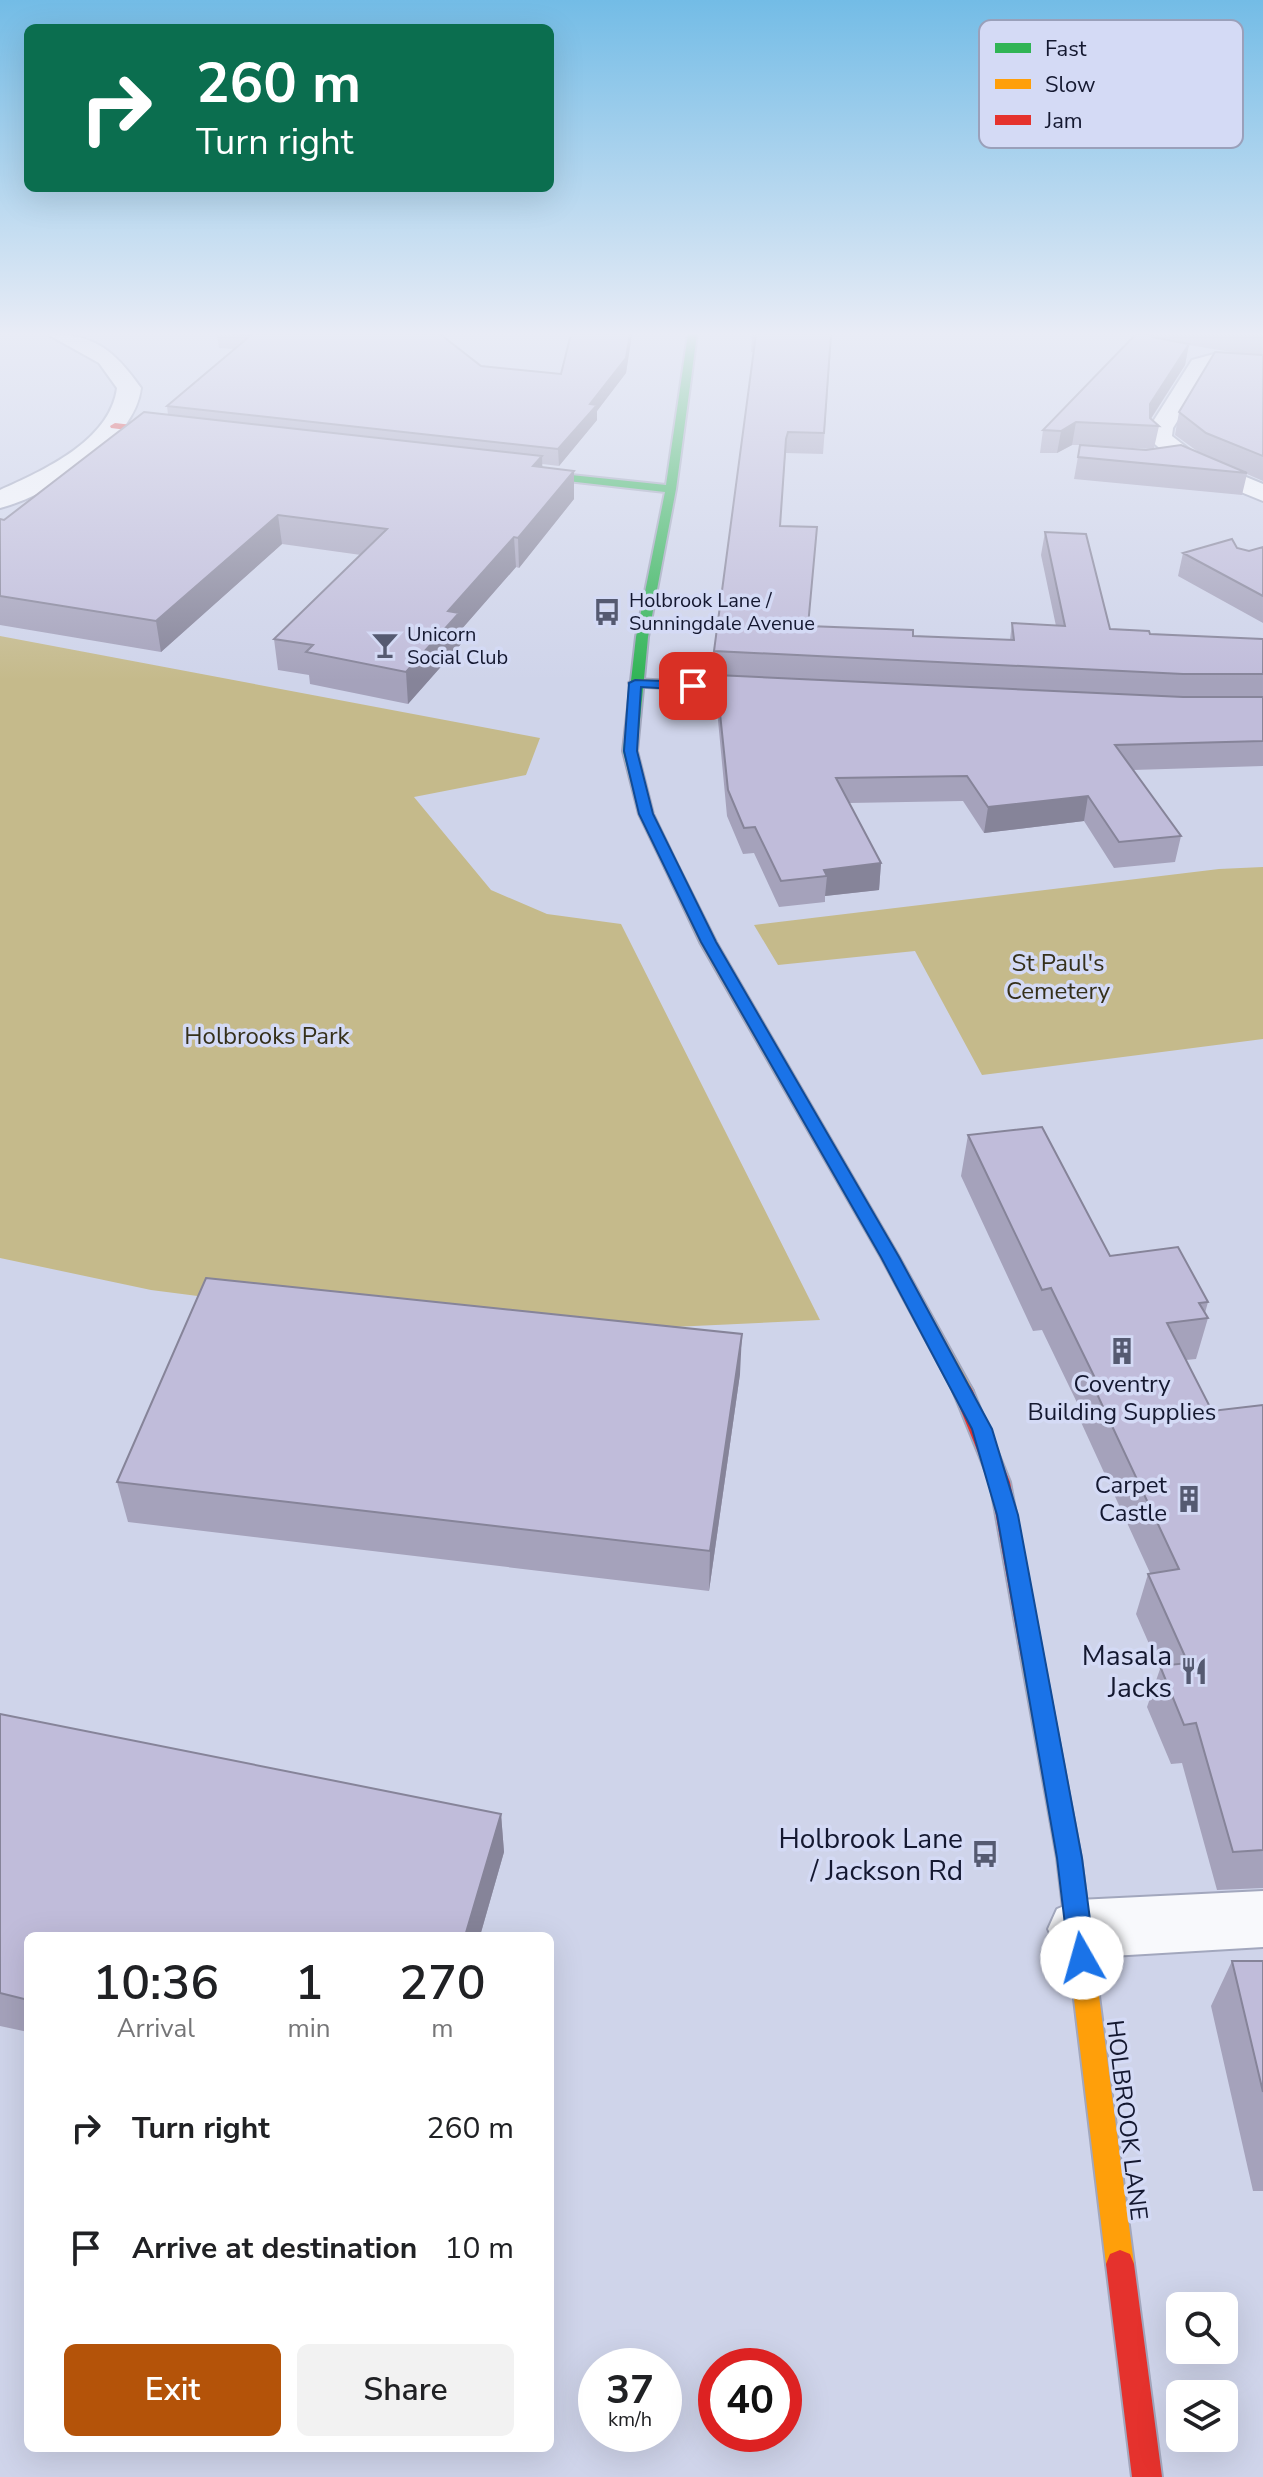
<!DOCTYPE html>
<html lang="en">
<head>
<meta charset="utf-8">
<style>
  :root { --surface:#fff; --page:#f2f2f2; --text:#202124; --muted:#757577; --accent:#b45309 }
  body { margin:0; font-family:"Nunito Sans",sans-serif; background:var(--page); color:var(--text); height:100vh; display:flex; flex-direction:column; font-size:30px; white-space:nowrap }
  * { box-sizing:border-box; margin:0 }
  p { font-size:26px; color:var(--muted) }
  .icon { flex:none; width:44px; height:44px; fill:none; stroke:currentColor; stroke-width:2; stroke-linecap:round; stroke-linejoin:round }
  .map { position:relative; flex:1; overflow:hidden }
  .sheet { position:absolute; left:24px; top:1932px; width:530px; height:520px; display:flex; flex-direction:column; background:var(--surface); border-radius:12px; box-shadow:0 8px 32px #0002 }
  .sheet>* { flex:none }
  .top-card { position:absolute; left:24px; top:24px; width:530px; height:168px; border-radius:12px; box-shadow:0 8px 32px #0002; background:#0b6e4f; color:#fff; overflow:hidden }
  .tools { position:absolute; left:1166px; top:2292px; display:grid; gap:16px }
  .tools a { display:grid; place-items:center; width:72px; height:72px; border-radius:12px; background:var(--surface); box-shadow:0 8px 32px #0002; font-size:40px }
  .speed { position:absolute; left:578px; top:2348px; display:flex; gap:16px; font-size:40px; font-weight:700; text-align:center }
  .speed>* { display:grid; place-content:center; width:104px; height:104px; border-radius:50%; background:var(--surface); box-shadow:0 8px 32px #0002; line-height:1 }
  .speed small { font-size:20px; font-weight:400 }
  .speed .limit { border:12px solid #d22; background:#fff; color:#111 }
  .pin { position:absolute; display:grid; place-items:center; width:68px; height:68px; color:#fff; margin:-34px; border-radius:16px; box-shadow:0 4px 12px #0006 }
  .me { position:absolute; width:88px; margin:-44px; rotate:353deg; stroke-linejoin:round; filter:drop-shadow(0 0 6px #0008) }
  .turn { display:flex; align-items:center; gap:28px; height:168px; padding:0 40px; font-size:36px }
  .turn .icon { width:104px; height:104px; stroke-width:2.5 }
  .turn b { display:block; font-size:56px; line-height:68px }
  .eta { display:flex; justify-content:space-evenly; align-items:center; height:136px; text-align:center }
  .eta b { font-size:48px; font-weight:600; line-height:56px }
  .action { display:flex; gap:16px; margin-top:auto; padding:16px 40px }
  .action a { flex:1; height:92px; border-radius:12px; background:var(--accent); color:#fff; font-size:32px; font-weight:600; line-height:92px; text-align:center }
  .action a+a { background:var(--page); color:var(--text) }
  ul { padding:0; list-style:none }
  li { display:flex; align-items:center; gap:24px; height:120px; padding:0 40px }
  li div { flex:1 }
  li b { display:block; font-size:30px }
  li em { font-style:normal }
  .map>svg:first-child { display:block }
  .green { fill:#c5ba8b }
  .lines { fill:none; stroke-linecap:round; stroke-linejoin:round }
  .street-casing { stroke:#a2a7bd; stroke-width:4 }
  .fast-casing { stroke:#a2a7bd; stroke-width:4 }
  .slow-casing { stroke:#a2a7bd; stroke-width:4 }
  .jam-casing { stroke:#a2a7bd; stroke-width:4 }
  .street { fill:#f8f9fc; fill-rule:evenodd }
  .fast { fill:#30b455; fill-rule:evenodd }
  .slow { fill:#ff9f0a; fill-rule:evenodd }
  .jam { fill:#e5322d; fill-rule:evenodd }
  .wall { fill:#a5a2bb; fill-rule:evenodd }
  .shaded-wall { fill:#868499 }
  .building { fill:#c0bcda; stroke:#868499; stroke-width:2 }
  .route { fill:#1a73e8; stroke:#114b97; stroke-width:2 }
  .labels { text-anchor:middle; stroke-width:7; stroke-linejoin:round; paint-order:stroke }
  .far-poi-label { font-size:20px; fill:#141830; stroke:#d4daf5; text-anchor:start }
  .park-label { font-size:24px; fill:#35301a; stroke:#d4daf5 }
  .poi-label { font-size:24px; fill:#141830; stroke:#d4daf5 }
  .street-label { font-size:24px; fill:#141830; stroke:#d4daf5 }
  .near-poi-label { font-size:28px; fill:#141830; stroke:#d4daf5; text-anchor:end }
  .key { fill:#d4daf5; stroke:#9aa0ba; stroke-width:2 }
  .key-label { font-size:22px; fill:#141830 }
</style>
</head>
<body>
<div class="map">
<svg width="1263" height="2477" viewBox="0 0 1263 2477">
  <rect width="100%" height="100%" fill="#cfd4ea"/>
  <!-- green -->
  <path class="green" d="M 0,636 L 540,738 L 526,775 L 414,797 L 491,890 L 547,914 L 621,924 L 820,1320 L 565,1332 L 347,1315 L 151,1290 L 0,1258 Z
    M 1263,867 L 1263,1039 L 982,1075 L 915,951 L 778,965 L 754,925 L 1219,869 Z"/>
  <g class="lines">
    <!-- street casing -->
    <g class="street-casing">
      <path id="street" d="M 47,334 C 95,334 114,350 141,388 C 135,442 49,496 0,508 L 0,490 C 44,470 110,441 117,388 L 99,363 Z
        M 1214,354 L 1263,360 L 1263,374 L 1209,370 L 1173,428 L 1172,436 L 1200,458 L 1263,484 L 1263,501 L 1182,468 L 1148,438 L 1149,428 L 1192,360 Z
        M 1263,1891 L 1263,1947 L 1078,1958 L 1057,1949 L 1048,1929 L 1057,1909 L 1078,1900 Z"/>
    </g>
    <!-- fast casing -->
    <g class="fast-casing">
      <path id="fast" d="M 688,334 L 697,334 L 676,489 L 648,637 L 637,751 L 653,814 L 679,868 L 672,872 L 665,868 L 639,814 L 623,751 L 636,637 L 665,492 L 514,475 L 509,472 L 514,469 L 666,485 Z"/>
    </g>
    <!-- slow casing -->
    <g class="slow-casing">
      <path id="slow" d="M 635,679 L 777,687 L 783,691 L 777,695 L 631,686 L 629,683 Z
        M 672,864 L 679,868 L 716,942 L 899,1257 L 973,1391 L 970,1396 L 956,1396 L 881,1257 L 700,942 L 665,868 Z
        M 1032,1648 L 1040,1650 L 1043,1657 L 1081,1858 L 1134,2264 L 1130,2274 L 1120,2278 L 1110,2274 L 1106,2264 L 1057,1858 L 1021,1657 L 1024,1650 Z"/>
    </g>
    <!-- jam casing -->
    <g class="jam-casing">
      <path id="jam" d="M 115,423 L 184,431 L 189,434 L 184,437 L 111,428 L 110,426 Z
        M 963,1384 L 970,1386 L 973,1391 L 1010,1482 L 1043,1657 L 1040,1664 L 1032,1666 L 1024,1664 L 1021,1657 L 990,1482 L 953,1391 L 956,1386 Z
        M 1120,2250 L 1130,2254 L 1134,2264 L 1162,2477 L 1132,2477 L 1106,2264 L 1110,2254 Z"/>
    </g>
    <!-- street -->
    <use href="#street" class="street"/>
    <!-- fast -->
    <use href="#fast" class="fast"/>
    <!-- slow -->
    <use href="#slow" class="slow"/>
    <!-- jam -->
    <use href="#jam" class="jam"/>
  </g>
  <!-- wall -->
  <path class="wall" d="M 217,334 L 440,334 L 481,366 L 561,374 L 571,334 L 632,334 L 626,373 L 597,411 L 597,420 L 559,466 L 542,464 L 542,467 L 574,499 L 519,568 L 516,567 L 460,631 L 461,644 L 408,704 L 310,684 L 309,675 L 278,670 L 274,639 L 361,555 L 282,544 L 161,652 L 0,625 L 0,519 L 4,520 L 168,415 L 167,406 L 234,349 L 219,348 Z
    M 752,334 L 832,334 L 823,454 L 786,453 L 785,461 L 780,526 L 809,626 L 913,636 L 1010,640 L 1012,623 L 1056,626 L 1041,555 L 1045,532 L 1110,629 L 1150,634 L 1263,639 L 1263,766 L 1133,770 L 1181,836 L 1175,862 L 1114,868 L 1084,821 L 984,833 L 963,801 L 849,803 L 881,863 L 879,890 L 825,896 L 825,902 L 779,907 L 754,853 L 743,854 L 727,816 L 716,699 L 716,675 L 713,675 L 714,651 L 754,352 L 751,352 Z
    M 1136,334 L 1263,334 L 1263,481 L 1247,474 L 1242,495 L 1074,479 L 1080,445 L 1072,445 L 1057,453 L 1040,453 L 1043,430 ZM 1189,345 L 1243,354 L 1179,412 L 1175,435 L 1197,451 L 1154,448 L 1159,426 L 1151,419 L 1185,365 ZM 1089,446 L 1153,449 L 1146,450 Z
    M 1263,547 L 1263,623 L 1178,576 L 1183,553 L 1237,548 L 1249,551 Z
    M 968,1135 L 1110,1256 L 1208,1302 L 1205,1313 L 1208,1318 L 1196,1359 L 1186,1360 L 1212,1411 L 1263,1405 L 1263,1888 L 1217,1890 L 1182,1763 L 1171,1764 L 1147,1707 L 1160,1669 L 1136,1614 L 1148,1574 L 1150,1573 L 1080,1420 L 1082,1413 L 1042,1330 L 1033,1331 L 961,1176 Z
    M 740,1374 L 709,1591 L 128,1522 L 117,1482 Z
    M 0,1714 L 501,1814 L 504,1852 L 480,1936 L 28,1936 L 28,2032 L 0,2026 Z
    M 1232,1961 L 1263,1961 L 1263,2191 L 1253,2191 L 1211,2006 Z"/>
  <!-- shaded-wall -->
  <path class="shaded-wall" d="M 630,334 L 632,334 L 626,373 L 597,411 L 597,420 L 559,466 L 558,449 L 590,404 Z
    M 1189,344 L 1185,365 L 1146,426 L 1150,404 Z
    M 1076,422 L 1072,445 L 1057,453 L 1061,431 Z
    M 542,456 L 543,485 L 533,466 Z
    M 574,471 L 574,499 L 519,568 L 518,538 Z
    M 278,515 L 282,544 L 161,652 L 156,621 Z
    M 514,537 L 516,567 L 460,631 L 461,644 L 408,704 L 406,672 L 448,611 Z
    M 1088,796 L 1084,821 L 984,833 L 988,807 Z
    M 881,863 L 879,890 L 825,896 L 827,876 L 824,870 Z
    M 742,1334 L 740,1374 L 709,1591 L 710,1551 Z
    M 501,1814 L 504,1852 L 480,1936 L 465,1936 Z"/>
  <!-- building -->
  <path class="building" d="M 234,334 L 440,334 L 481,366 L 561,374 L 571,334 L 630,334 L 626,358 L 590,404 L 597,405 L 558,449 L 167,406 L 250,336 Z
    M 756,334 L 831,334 L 824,433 L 788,432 L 786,439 L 780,526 L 817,527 L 808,626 L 913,630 L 913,636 L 1014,640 L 1012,623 L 1065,626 L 1045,532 L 1086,534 L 1110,629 L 1149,631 L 1150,634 L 1263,639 L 1263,674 L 1183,674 L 714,651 Z
    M 1136,334 L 1150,334 L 1152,337 L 1189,344 L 1150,404 L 1150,418 L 1159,426 L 1076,422 L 1061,431 L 1043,430 Z
    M 1215,352 L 1263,355 L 1263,456 L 1206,433 L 1179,412 Z
    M 144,412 L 542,456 L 533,466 L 574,471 L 518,538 L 514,537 L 448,611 L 459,613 L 406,672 L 306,652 L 313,645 L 274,639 L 387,529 L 278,515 L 156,621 L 0,596 L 0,519 L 4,520 Z
    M 1080,445 L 1146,450 L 1181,445 L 1247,473 L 1078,457 Z
    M 1232,539 L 1237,548 L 1249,551 L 1263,547 L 1263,596 L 1183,553 Z
    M 716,675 L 1183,697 L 1263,697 L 1263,741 L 1115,745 L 1181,836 L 1119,842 L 1088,796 L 988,807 L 967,776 L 836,778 L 881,863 L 824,870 L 827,876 L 781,881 L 755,827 L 744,828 L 728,790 Z
    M 1042,1127 L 1110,1256 L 1178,1247 L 1208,1302 L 1199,1303 L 1208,1318 L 1167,1323 L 1212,1411 L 1263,1405 L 1263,1850 L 1233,1852 L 1196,1723 L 1184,1725 L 1160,1666 L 1188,1663 L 1148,1574 L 1179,1569 L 1090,1379 L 1095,1378 L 1051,1288 L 1042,1290 L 968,1135 Z
    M 206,1278 L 742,1334 L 710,1551 L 117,1482 Z
    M 0,1714 L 501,1814 L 465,1936 L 28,1936 L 28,2000 L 0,1993 Z
    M 1232,1961 L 1263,1961 L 1263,2092 Z"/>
  <!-- sky -->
  <linearGradient id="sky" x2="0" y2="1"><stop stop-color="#73bce6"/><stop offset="0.49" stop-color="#e9ecf6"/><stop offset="1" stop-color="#e9ecf6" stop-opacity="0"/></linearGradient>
  <rect width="1263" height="681" fill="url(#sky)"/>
  <!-- route -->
  <path class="route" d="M 635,680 L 693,682 L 700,686 L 693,690 L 641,687 L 637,751 L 653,814 L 716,942 L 899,1257 L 992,1429 L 1018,1515 L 1082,1858 L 1095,1958 L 1091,1966 L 1082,1970 L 1073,1966 L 1069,1958 L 1057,1858 L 997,1515 L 972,1429 L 881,1257 L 701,942 L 639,814 L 624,751 L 629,683 Z"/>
  <!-- icons -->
  <defs>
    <g id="bus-bare" transform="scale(2.16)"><path d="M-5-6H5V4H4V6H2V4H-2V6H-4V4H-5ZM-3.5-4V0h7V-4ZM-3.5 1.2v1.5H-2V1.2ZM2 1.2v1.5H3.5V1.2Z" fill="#555a71" stroke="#d4daf5" stroke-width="2.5" paint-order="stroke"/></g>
    <g id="bar-bare" transform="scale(2.16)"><path d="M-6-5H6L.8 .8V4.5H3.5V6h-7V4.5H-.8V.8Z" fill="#555a71" stroke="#d4daf5" stroke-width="2.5" paint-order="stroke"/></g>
    <g id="building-bare" transform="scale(2.16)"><path d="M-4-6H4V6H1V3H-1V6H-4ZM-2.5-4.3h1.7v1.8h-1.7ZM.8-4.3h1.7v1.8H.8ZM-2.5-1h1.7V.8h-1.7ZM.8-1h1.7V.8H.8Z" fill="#555a71" stroke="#d4daf5" stroke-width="2.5" paint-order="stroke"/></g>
    <g id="restaurant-bare" transform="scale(2.16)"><path d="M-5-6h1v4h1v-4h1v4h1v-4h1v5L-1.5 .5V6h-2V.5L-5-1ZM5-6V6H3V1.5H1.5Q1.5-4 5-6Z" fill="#555a71" stroke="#d4daf5" stroke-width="2.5" paint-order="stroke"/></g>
  </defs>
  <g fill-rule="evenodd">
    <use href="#bus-bare" x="607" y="612"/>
    <use href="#bar-bare" x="385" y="645"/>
    <use href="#building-bare" x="1122" y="1351"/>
    <use href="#building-bare" x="1189" y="1499"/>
    <use href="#restaurant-bare" x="1194" y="1671"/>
    <use href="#bus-bare" x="985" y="1854"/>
  </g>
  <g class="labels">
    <!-- far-poi labels -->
    <g class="far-poi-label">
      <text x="629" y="607">Holbrook Lane /<tspan x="629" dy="23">Sunningdale Avenue</tspan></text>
      <text x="407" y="641">Unicorn<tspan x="407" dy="23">Social Club</tspan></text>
    </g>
    <!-- park labels -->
    <g class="park-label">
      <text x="1058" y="971">St Paul's<tspan x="1058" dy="28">Cemetery</tspan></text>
      <text x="267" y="1044">Holbrooks Park</text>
    </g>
    <!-- poi labels -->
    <g class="poi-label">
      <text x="1122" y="1392">Coventry<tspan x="1122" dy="28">Building Supplies</tspan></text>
      <text x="1167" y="1493" text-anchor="end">Carpet<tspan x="1167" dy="28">Castle</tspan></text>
    </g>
    <!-- street labels -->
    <g class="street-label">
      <text transform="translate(1127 2120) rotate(83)" y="8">HOLBROOK LANE</text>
    </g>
    <!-- near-poi labels -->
    <g class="near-poi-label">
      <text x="1172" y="1665">Masala<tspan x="1172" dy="32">Jacks</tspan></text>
      <text x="963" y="1848">Holbrook Lane<tspan x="963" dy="32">/ Jackson Rd</tspan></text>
    </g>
  </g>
  <!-- legend -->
  <rect x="979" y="20" width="264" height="128" rx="12" class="key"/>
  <rect x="995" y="43" width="36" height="10" fill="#30b455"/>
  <rect x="995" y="79" width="36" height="10" fill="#ff9f0a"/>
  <rect x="995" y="115" width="36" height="10" fill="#e5322d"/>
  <g class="key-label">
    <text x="1045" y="56">Fast</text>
    <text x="1045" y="92">Slow</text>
    <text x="1045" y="128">Jam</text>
  </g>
</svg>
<div class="tools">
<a><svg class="icon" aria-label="search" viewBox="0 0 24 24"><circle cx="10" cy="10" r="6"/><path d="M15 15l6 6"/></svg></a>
<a><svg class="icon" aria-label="layers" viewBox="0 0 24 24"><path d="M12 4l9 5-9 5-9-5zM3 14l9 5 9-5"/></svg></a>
</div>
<div class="speed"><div>37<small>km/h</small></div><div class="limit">40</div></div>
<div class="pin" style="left:693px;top:686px;background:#d93025"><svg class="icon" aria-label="arrive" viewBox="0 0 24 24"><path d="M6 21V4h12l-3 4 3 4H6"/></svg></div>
<svg class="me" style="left:1082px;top:1958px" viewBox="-20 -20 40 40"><circle r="19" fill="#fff"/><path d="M0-13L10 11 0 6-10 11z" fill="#1a73e8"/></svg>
<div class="top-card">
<div class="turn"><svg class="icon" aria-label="right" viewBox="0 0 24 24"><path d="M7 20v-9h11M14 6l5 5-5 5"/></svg><div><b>260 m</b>Turn right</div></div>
</div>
<section class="sheet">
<div class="eta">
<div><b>10:36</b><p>Arrival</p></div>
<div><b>1</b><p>min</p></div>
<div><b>270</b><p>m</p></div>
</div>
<ul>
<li><svg class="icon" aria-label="right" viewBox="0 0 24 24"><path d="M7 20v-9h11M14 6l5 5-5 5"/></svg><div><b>Turn right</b></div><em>260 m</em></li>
<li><svg class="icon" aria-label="arrive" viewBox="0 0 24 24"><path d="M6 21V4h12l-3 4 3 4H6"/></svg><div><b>Arrive at destination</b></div><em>10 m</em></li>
</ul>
<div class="action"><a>Exit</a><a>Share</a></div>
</section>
</div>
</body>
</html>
